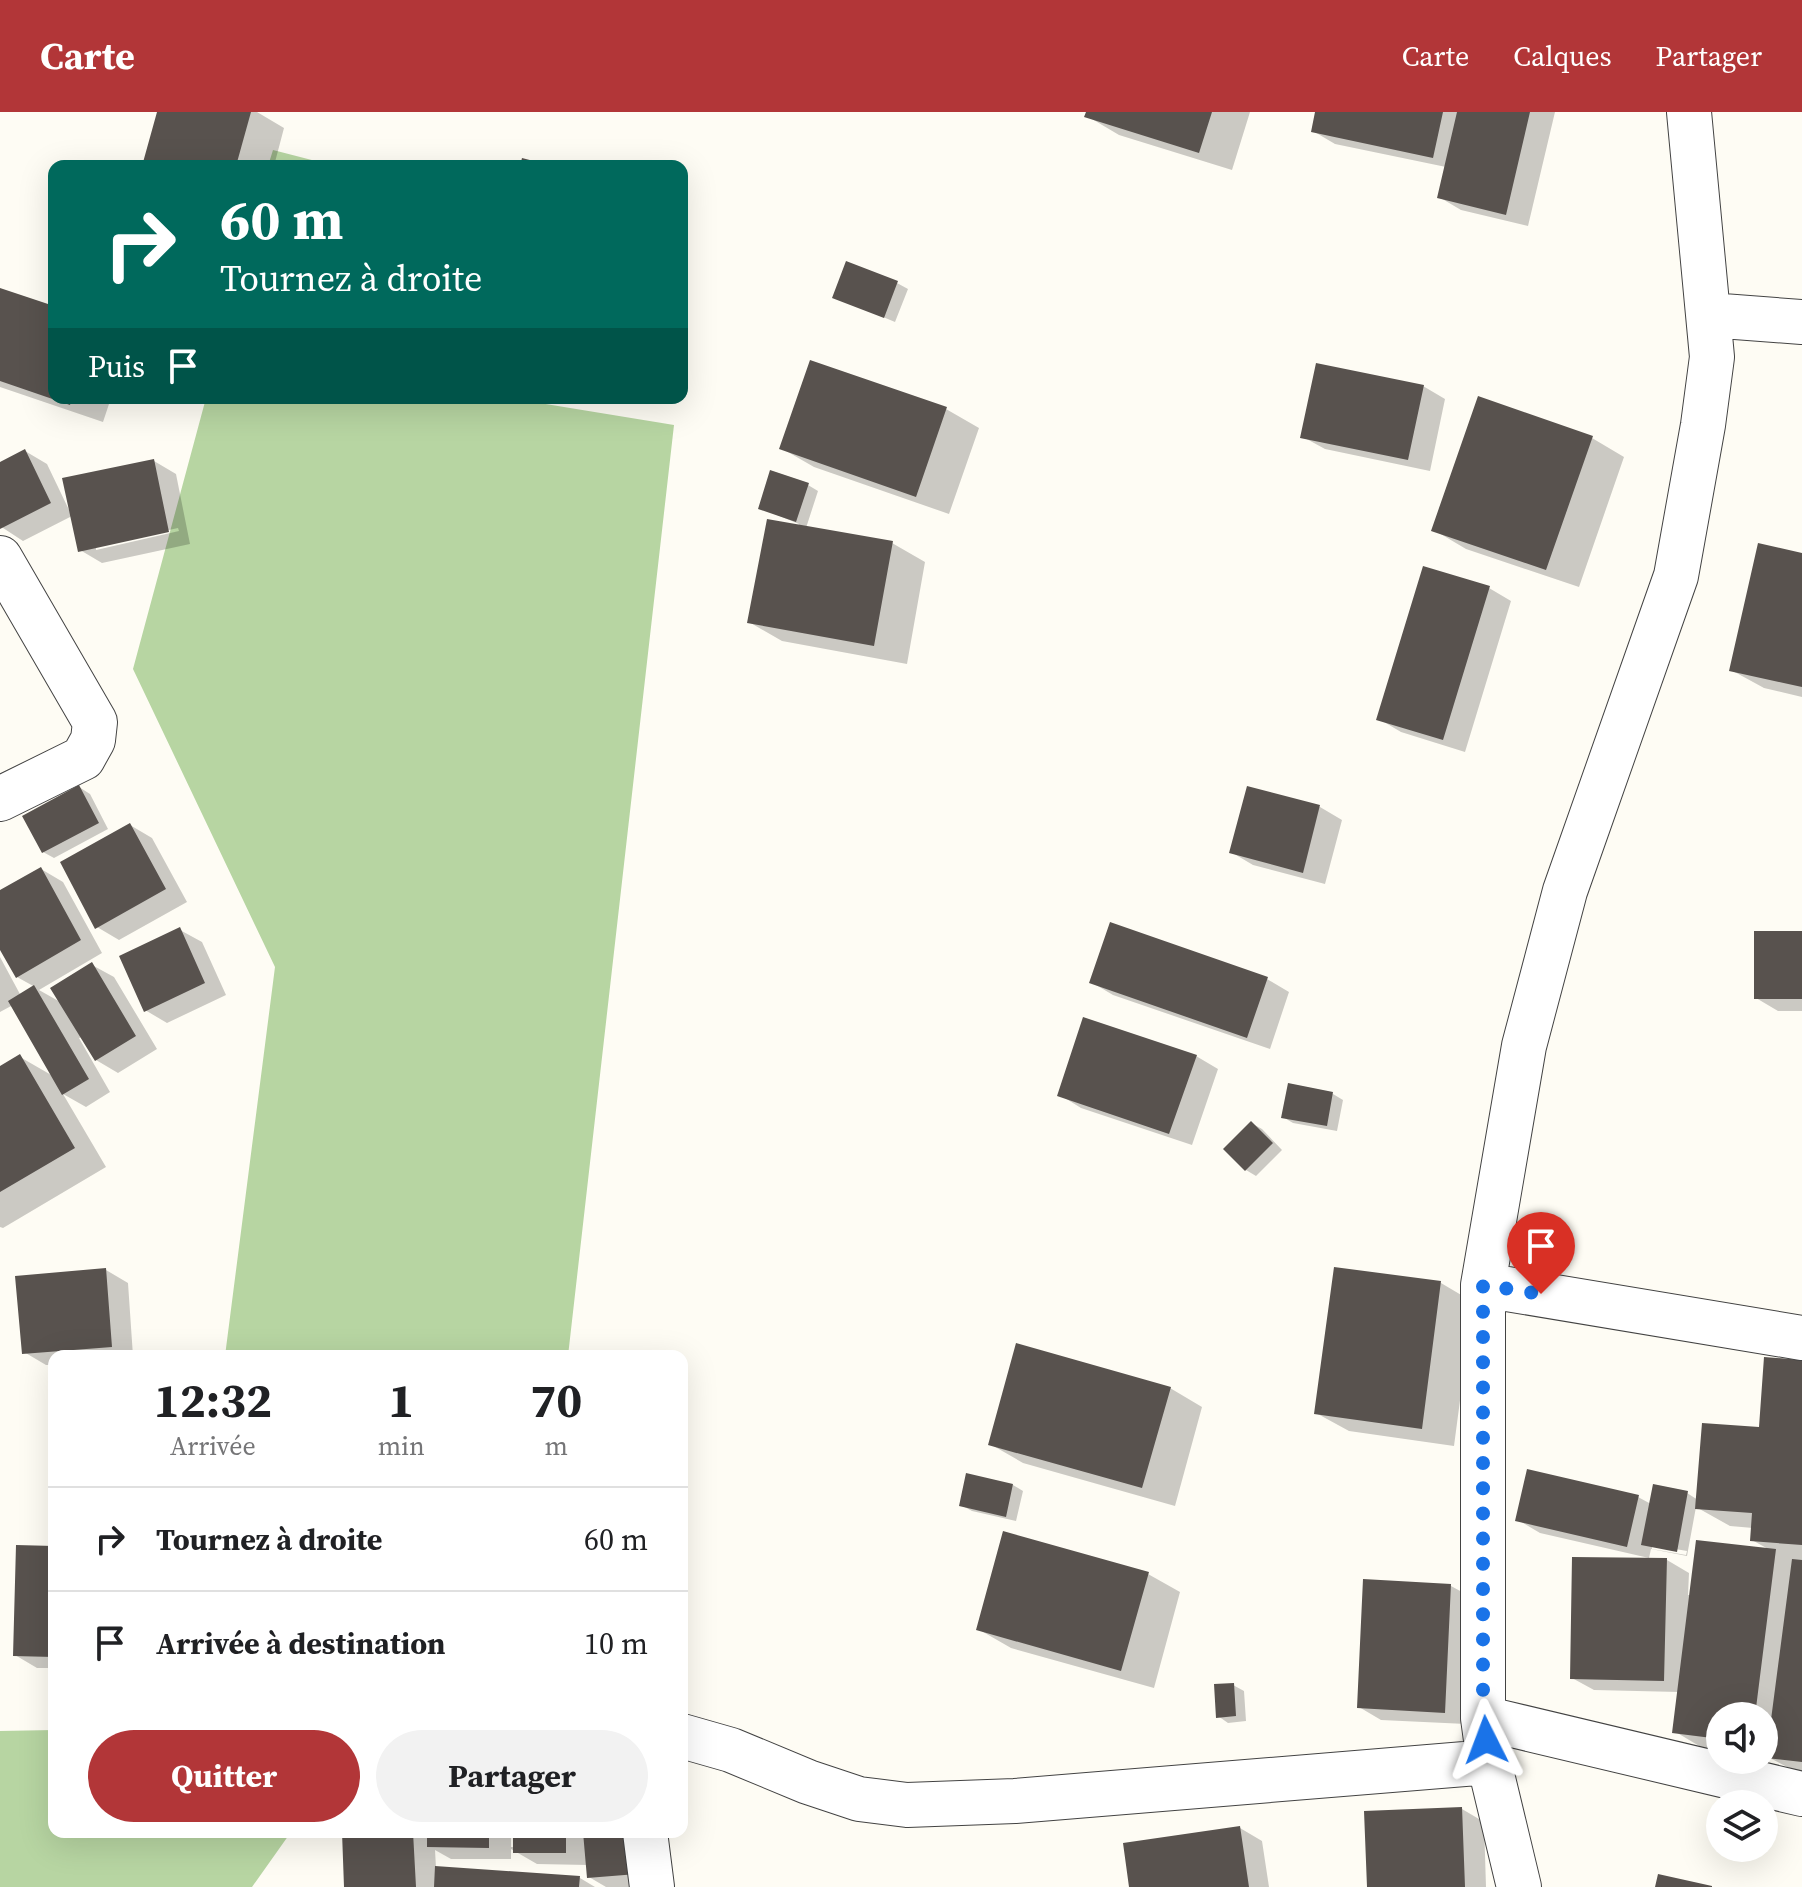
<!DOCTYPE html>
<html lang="fr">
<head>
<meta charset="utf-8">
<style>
  :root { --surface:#fff; --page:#f2f2f2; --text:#202124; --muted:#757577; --line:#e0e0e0; --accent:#b23638 }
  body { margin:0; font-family:"Source Serif 4",serif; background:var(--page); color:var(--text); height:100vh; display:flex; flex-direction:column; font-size:30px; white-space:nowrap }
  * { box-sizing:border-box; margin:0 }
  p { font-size:26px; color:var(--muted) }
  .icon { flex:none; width:44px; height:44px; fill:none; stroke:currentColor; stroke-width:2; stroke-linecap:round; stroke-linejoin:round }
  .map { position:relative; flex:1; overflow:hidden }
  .sheet { position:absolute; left:48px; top:1238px; width:640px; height:488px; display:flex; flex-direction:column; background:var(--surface); border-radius:16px; box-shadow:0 8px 32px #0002 }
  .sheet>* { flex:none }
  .banner { position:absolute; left:48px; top:48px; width:640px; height:244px; border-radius:16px; box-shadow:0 8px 32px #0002; background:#00695c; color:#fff; overflow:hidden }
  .tools { position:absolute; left:1706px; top:1590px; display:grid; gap:16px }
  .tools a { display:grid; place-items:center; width:72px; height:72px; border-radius:50%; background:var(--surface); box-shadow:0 8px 32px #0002; font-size:40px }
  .pin { position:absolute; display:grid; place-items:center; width:68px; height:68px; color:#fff; margin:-82px -34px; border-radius:50% 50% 50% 0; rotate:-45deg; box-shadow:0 0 8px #0007 }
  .pin .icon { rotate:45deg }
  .me { position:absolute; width:88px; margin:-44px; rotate:357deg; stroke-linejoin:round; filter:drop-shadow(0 0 6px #0008) }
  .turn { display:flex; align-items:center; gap:28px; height:168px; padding:0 40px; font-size:36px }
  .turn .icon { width:104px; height:104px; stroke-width:2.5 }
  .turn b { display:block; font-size:56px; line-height:68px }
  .then { display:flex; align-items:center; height:76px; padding:0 40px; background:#0003; gap:16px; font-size:30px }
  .eta { display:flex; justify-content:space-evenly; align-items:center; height:136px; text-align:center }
  .eta b { font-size:48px; font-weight:700; line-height:56px }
  .action { display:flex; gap:16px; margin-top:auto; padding:16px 40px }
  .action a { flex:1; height:92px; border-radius:48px; background:var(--accent); color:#fff; font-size:32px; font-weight:700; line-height:92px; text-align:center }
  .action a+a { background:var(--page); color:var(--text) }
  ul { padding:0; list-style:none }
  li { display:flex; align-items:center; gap:24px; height:104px; padding:0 40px; border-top:2px solid var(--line) }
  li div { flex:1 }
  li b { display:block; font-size:30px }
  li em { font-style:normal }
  header { display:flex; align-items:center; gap:48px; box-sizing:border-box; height:112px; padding:0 40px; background:var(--accent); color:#fff }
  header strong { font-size:38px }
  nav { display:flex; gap:44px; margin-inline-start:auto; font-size:28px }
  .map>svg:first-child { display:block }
  .forest { fill:#b7d5a2 }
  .shadow { fill:#0003; fill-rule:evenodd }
  .building { fill:#58524e }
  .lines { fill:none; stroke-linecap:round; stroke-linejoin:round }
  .street-casing { stroke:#434343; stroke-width:46 }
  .street { stroke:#fff; stroke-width:44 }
  .route { stroke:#1a73e8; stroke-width:14; stroke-dasharray:0 25.2 }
</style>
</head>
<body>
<header>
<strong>Carte</strong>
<nav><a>Carte</a><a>Calques</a><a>Partager</a></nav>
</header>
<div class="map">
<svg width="1802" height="1775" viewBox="0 0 1802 1775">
  <rect width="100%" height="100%" fill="#fefcf4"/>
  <!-- forest -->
  <path class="forest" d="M 273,38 L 335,54 L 268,54 Z
    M 206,286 L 509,286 L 674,313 L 568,1244 L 225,1244 L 275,855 L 133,557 Z
    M 54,1618 L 54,1720 L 291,1720 L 252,1775 L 0,1775 L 0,1619 Z"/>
  <!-- shadow -->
  <path class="shadow" d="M 159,0 L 257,0 L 284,16 L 274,54 L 144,54 Z
    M 1088,0 L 1250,0 L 1232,58 L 1119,23 L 1087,4 Z
    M 1317,0 L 1555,0 L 1528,114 L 1461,98 L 1439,85 L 1446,55 L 1335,32 L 1313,19 Z
    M 897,171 L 908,177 L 895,210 L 835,185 Z
    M 0,178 L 54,196 L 54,286 L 111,286 L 103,310 L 0,275 Z
    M 811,250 L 946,297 L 979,316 L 949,402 L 814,355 L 781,336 Z
    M 1423,274 L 1445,287 L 1430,359 L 1325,337 L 1303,325 Z
    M 1592,326 L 1624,345 L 1579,475 L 1466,437 L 1434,418 Z
    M 25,339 L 47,352 L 70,400 L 154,349 L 176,362 L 190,432 L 102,451 L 80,438 L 72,404 L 23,429 L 0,414 L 0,352 ZM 178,416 L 179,419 L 96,438 L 96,434 Z
    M 808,373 L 818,379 L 806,416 L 892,431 L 925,450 L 907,552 L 782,529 L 749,510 L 799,412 L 760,396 Z
    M 1802,443 L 1802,585 L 1764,576 L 1731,558 Z
    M 1489,476 L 1511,489 L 1465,640 L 1401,620 L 1379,607 Z
    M 79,675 L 90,682 L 108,717 L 54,746 L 43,740 Z
    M 1249,676 L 1320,695 L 1342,708 L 1325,772 L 1253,753 L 1231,740 Z
    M 130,713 L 152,726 L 187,790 L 119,828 L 97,815 Z
    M 41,757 L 63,770 L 102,841 L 39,878 L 62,891 L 92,853 L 114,865 L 157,937 L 118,961 L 96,948 L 82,925 L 79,926 L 110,980 L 86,995 L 63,982 L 106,1055 L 3,1116 L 0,1115 L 0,956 L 20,945 L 53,964 L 13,893 L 0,900 L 0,845 L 21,884 L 35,875 L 17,865 L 0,834 L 0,780 Z
    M 180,818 L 202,830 L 226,883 L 167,911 L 145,898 Z
    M 1802,821 L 1802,899 L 1778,899 L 1756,886 Z
    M 1267,867 L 1289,880 L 1270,937 L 1113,883 L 1091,870 Z
    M 1196,944 L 1218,957 L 1192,1033 L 1081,996 L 1060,983 Z
    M 1289,974 L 1333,982 L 1343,988 L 1337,1019 L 1293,1011 L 1283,1005 Z
    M 1251,1011 L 1262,1017 L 1282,1038 L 1256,1064 L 1246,1058 Z
    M 1336,1157 L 1441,1171 L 1473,1190 L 1454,1334 L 1349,1319 L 1316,1301 Z
    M 106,1158 L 128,1171 L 133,1244 L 54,1244 L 54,1253 L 46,1253 L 24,1240 Z
    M 1802,1250 L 1802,1659 L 1791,1657 L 1772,1647 L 1764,1646 L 1764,1604 L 1720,1604 L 1720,1640 L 1706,1638 L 1674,1619 L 1679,1580 L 1594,1578 L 1572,1566 L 1667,1448 L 1689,1461 L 1688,1483 L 1691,1483 L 1770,1438 L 1752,1428 L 1753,1416 L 1730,1414 L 1696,1395 L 1687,1444 L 1651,1437 L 1649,1446 L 1540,1421 L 1518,1408 L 1638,1385 L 1651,1392 L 1687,1381 L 1698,1388 L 1760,1317 ZM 1652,1433 L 1687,1439 L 1686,1443 L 1652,1437 Z
    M 1170,1276 L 1202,1295 L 1175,1394 L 1023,1351 L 990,1332 Z
    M 1013,1373 L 1023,1379 L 1016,1409 L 972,1399 L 961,1393 Z
    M 54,1436 L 54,1556 L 37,1556 L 15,1543 Z
    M 1148,1462 L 1180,1480 L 1154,1576 L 1011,1536 L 978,1517 Z
    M 1365,1469 L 1451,1474 L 1473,1486 L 1466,1612 L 1381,1608 L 1359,1595 Z
    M 1233,1573 L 1244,1579 L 1246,1609 L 1228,1611 L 1218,1604 Z
    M 1462,1697 L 1484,1710 L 1486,1775 L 1369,1775 Z
    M 1240,1716 L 1262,1729 L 1269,1775 L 1131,1775 Z
    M 344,1720 L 511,1720 L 511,1735 L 515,1735 L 515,1720 L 654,1720 L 643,1775 L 606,1775 L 589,1765 L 588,1753 L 537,1752 L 511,1737 L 511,1747 L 451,1747 L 435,1738 L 436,1756 L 580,1766 L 595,1775 L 346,1775 Z"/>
  <!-- building -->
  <path class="building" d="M 157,0 L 251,0 L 236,54 L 142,54 Z
    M 1086,0 L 1212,0 L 1199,41 L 1084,5 Z
    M 1315,0 L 1443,0 L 1433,46 L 1311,20 Z
    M 1457,0 L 1530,0 L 1506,103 L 1437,86 Z
    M 522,46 L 549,53 L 549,54 L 520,54 Z
    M 846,149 L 898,169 L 884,206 L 832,186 Z
    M 0,176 L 54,194 L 54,286 L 72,286 L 70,293 L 0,269 Z
    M 810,248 L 947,295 L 916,385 L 779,337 Z
    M 1316,251 L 1424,273 L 1408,348 L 1300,326 Z
    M 1478,284 L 1593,324 L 1546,458 L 1431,419 Z
    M 25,337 L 51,391 L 0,417 L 0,350 Z
    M 154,347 L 169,420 L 78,440 L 62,366 Z
    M 770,358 L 809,371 L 796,410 L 758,397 Z
    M 767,407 L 893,429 L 874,534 L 747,511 Z
    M 1758,431 L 1802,441 L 1802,575 L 1729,559 Z
    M 1423,454 L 1490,474 L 1443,628 L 1376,608 Z
    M 79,673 L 99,711 L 42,741 L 22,704 Z
    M 1247,674 L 1320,693 L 1303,761 L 1229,741 Z
    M 130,711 L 166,777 L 95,817 L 60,750 Z
    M 41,755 L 81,828 L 16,866 L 0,838 L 0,778 Z
    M 1110,810 L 1268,865 L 1247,926 L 1089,871 Z
    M 180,815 L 205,871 L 144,900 L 119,844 Z
    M 1754,819 L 1802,819 L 1802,887 L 1754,887 Z
    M 92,850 L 136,924 L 95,949 L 50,876 Z
    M 34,873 L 89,967 L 62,983 L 8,889 Z
    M 1083,905 L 1197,943 L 1169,1022 L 1057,984 Z
    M 20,942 L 75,1036 L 0,1080 L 0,954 Z
    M 1288,971 L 1333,980 L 1327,1014 L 1281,1006 Z
    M 1251,1009 L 1273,1031 L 1245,1059 L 1223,1037 Z
    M 1334,1155 L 1441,1169 L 1422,1317 L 1314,1302 Z
    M 106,1156 L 112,1235 L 22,1242 L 15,1164 Z
    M 1016,1231 L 1171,1275 L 1142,1376 L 988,1333 Z
    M 1764,1245 L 1802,1248 L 1802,1433 L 1750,1429 L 1752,1401 L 1695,1397 L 1702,1311 L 1759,1315 Z
    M 1527,1357 L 1639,1383 L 1627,1435 L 1515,1409 Z
    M 966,1361 L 1013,1372 L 1006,1405 L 959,1394 Z
    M 1653,1372 L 1688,1379 L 1677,1440 L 1641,1433 Z
    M 1003,1419 L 1149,1460 L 1121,1559 L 976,1518 Z
    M 1696,1428 L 1776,1437 L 1755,1604 L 1720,1604 L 1720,1627 L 1672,1621 Z
    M 16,1433 L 54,1434 L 54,1545 L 13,1544 Z
    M 1572,1445 L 1667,1446 L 1664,1569 L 1570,1567 Z
    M 1792,1447 L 1802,1448 L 1802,1650 L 1766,1646 Z
    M 1363,1467 L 1451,1472 L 1445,1601 L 1357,1596 Z
    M 1234,1571 L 1236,1604 L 1216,1606 L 1214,1572 Z
    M 1462,1695 L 1465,1775 L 1367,1775 L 1364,1699 Z
    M 1240,1714 L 1249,1775 L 1129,1775 L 1123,1731 Z
    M 342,1720 L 413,1720 L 416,1775 L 344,1775 Z
    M 427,1720 L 489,1720 L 489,1736 L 427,1735 Z
    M 513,1720 L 566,1720 L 566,1741 L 513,1741 Z
    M 583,1720 L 633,1720 L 637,1762 L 587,1766 Z
    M 435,1754 L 580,1764 L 579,1775 L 434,1775 Z
    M 1658,1762 L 1712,1774 L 1712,1775 L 1655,1775 Z"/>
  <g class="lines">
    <!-- street casing -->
    <g class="street-casing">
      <path id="street" d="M 1709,203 L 1802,210
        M 0,446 L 95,610 L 93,628 L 83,646 L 0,687
        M 1483,1173 L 1802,1226
        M 1483,1606 L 1802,1682
        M 682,1624 L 731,1638 L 808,1670 L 859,1687 L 907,1693 L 1015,1689 L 1489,1650
        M 645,1720 L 652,1775
        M 1519,1775 L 1489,1650 L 1483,1606 L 1483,1173 L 1524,934 L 1565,779 L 1676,464 L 1703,313 L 1712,245 L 1689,0"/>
    </g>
    <!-- street -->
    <use href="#street" class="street"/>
  </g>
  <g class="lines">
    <!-- route -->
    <path class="route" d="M 1486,1628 L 1483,1606 L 1483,1173 L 1541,1182"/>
  </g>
</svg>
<div class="tools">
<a><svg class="icon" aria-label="sound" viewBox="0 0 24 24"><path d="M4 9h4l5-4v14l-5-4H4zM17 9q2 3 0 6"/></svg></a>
<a><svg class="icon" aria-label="layers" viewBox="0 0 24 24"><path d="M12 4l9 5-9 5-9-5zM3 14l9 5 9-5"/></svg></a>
</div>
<div class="pin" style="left:1541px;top:1182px;background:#d93025"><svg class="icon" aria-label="arrive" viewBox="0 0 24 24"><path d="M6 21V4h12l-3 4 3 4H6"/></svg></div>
<svg class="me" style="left:1486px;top:1628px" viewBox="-20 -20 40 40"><path d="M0-17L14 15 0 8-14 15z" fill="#1a73e8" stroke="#fff" stroke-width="4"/></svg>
<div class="banner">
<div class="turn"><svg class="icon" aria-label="right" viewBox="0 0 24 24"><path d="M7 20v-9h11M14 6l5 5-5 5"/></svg><div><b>60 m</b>Tournez à droite</div></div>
<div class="then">Puis<svg class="icon" aria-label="arrive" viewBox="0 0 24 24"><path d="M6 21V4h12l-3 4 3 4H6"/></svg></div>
</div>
<section class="sheet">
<div class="eta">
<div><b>12:32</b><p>Arrivée</p></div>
<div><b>1</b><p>min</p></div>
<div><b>70</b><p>m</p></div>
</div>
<ul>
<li><svg class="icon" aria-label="right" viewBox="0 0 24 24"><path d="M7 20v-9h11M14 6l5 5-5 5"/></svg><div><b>Tournez à droite</b></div><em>60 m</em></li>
<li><svg class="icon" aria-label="arrive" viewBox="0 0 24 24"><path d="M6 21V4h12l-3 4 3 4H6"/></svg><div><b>Arrivée à destination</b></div><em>10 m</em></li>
</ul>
<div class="action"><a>Quitter</a><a>Partager</a></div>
</section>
</div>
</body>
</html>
